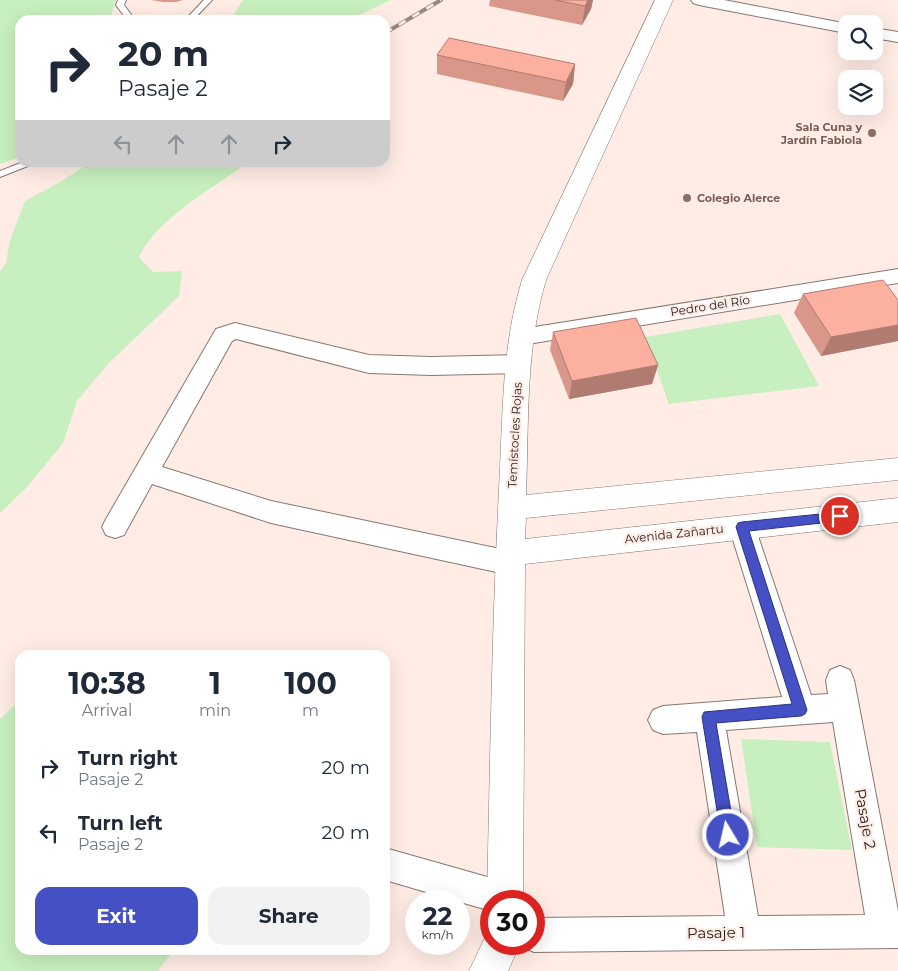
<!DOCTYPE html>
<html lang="en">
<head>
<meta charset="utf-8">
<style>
  :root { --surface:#fff; --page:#f2f2f3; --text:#1f2937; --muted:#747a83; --accent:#4450c4 }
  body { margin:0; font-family:Montserrat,sans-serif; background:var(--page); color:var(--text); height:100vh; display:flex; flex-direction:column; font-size:19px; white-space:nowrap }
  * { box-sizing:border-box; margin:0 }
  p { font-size:16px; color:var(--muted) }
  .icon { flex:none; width:28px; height:28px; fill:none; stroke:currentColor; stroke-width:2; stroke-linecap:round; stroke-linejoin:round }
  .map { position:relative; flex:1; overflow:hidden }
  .drawer { position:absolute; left:15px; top:650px; width:375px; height:305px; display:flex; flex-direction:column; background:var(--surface); border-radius:15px; box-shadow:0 5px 20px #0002 }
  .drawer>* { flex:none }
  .banner { position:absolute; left:15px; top:15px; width:375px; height:152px; border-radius:15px; box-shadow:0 5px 20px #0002; background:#fff; color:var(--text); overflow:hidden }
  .buttons { position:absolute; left:838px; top:15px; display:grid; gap:10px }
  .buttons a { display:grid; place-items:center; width:45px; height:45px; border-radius:10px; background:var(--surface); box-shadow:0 5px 20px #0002; font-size:25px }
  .speed { position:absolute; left:405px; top:890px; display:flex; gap:10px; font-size:25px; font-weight:700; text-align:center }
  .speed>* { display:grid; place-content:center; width:65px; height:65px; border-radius:50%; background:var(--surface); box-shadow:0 5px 20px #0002; line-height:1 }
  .speed small { font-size:12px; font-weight:400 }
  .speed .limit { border:8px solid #d22; background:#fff; color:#111 }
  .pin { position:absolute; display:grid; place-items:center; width:42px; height:42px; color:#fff; margin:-21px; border:2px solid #fff; border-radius:50%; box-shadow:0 1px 5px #0007 }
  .me { position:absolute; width:55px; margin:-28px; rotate:351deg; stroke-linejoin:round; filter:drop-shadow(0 0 4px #0008) }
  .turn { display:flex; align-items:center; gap:18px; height:105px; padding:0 20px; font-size:22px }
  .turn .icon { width:65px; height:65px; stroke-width:2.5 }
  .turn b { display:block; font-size:35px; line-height:42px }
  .lanes { display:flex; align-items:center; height:48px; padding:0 20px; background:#0003; justify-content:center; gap:25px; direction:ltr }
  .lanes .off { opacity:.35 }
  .eta { display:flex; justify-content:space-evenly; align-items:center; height:85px; text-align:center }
  .eta b { font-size:30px; font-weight:700; line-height:35px }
  .button { display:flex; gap:10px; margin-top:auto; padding:10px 20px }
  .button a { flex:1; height:58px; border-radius:15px; background:var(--accent); color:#fff; font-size:20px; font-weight:700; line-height:58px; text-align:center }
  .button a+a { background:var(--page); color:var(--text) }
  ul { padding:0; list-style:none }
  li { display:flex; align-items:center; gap:15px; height:65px; padding:0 20px }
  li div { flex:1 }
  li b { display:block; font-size:19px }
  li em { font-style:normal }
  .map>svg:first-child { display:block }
  .green { fill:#c8efbf }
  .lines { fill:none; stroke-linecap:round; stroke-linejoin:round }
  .service-casing { stroke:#887772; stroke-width:2 }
  .minor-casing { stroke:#887772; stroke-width:2 }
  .tertiary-casing { stroke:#887772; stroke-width:1 }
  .service { fill:#fff; fill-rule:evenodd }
  .minor { fill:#fff; fill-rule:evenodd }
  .tertiary { fill:#fff; fill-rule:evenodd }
  .rail-casing { stroke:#978985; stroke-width:4 }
  .rail { stroke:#ffece5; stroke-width:2.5; stroke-dasharray:8; stroke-linecap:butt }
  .wall { fill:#d9978a }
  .shaded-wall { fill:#b07b70 }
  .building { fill:#fcb0a0; stroke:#b07b70 }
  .route { fill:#4450c4; stroke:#2c347f }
  .education-dot { fill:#8d6e63; stroke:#ffece5; stroke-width:2 }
  .labels { text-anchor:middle; stroke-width:4.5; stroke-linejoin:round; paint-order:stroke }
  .far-education-label { font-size:11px; font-weight:bold; fill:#785e54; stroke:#ffece5; text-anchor:end }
  .street-label { font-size:12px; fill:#251e1c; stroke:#ffece5 }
  .near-street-label { font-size:15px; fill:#251e1c; stroke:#ffece5 }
</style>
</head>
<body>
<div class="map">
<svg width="898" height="971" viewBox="0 0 898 971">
  <rect width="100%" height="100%" fill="#ffece5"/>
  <!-- green -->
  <path class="green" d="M 0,0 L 116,0 L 110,20 L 20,20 L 20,157 L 0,164 Z
    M 243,0 L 391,0 L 348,20 L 230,20 Z
    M 91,162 L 247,163 C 213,189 158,217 139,257 L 153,272 L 182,271 L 179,296 L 108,364 L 77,401 L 63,443 L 27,487 L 0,513 L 0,272 L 6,263 L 10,240 L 25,201 L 62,181 Z
    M 780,314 L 819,386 L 669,404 L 645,337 Z
    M 20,700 L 20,950 L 174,950 L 158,971 L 0,971 L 0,719 Z
    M 741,739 L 830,742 L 852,850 L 757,847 Z"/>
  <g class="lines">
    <!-- service casing -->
    <g class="service-casing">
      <path id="service" d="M 118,0 L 126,0 L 124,5 L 135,20 L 127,20 L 116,5 Z
        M 204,0 L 212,0 L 193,20 L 185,20 Z
        M 23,162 L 38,162 L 0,177 L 0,171 Z"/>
    </g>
    <!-- minor casing -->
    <g class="minor-casing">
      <path id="minor" d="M 691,0 L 724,0 L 848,24 L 846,24 L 846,33 L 699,5 L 693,3 Z
        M 874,28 L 898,32 L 898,42 L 874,38 Z
        M 898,269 L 898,283 L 522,345 L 514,343 L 511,337 L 514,331 L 522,329 Z
        M 235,323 L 369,355 L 431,357 L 519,355 L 527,358 L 530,364 L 527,370 L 519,373 L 431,375 L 369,373 L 236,339 L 232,341 L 162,467 L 271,501 L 510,551 L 519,555 L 523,563 L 519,571 L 510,575 L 271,523 L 152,484 L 124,535 L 115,538 L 106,535 L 102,527 L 106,519 L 216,329 Z
        M 742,516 L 751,519 L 755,527 L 811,695 L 828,694 L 826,680 L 830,670 L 840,666 L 850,670 L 854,680 L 898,911 L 898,948 L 534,952 L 522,947 L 521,944 L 534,944 L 534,918 L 725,916 L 697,732 L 663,734 L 653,730 L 648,720 L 653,710 L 663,706 L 782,697 L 729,527 L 733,519 ZM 833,722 L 865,915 L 758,916 L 726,730 Z
        M 385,848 L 505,882 L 517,886 L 521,898 L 520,901 L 491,901 L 491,911 L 385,880 Z"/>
    </g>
    <!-- tertiary casing -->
    <g class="tertiary-casing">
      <path id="tertiary" d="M 655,0 L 673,0 L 546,280 C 525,350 529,423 526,495 L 898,458 L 898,480 L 526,518 L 525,539 L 898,498 L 898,522 L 525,564 L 523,901 L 491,901 L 491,912 L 487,901 C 490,764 492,626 499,489 C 503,419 501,348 522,280 Z
        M 491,929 L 491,944 L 520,944 L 508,971 L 469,971 L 488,931 Z"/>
    </g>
    <!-- service -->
    <use href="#service" class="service"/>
    <!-- minor -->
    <use href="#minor" class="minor"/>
    <!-- tertiary -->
    <use href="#tertiary" class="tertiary"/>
    <!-- rail casing -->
    <g class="rail-casing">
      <path id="rail" d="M 385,33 L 441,0"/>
    </g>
    <!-- rail -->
    <use href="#rail" class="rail"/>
  </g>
  <!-- wall -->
  <path class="wall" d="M 151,0 L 183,0 L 176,2 L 163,2 Z
    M 490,0 L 593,0 L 591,9 L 582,25 L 489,6 Z
    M 437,55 L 575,64 L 573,84 L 563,101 L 437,74 Z
    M 803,294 L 898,300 L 898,341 L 821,356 L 794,313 Z
    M 553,332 L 658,365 L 652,384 L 569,399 L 550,350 Z"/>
  <!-- shaded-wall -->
  <path class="shaded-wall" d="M 588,0 L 593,0 L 591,9 L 582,25 L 585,6 Z
    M 575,64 L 573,84 L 563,101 L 566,82 Z
    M 898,325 L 898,341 L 821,356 L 831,337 Z
    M 658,365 L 652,384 L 569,399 L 572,381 Z"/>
  <!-- building -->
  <path class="building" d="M 555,0 L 588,0 L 585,6 Z
    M 449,38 L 575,64 L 566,82 L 437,55 Z
    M 883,280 L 898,300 L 898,325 L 831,337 L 803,294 Z
    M 636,318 L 658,365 L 572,381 L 553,332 Z"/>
  <!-- route -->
  <path class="route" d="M 840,512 L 844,513 L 845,516 L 844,520 L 840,521 L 749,531 L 807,710 L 805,714 L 801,716 L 716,723 L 735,835 L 733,840 L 728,842 L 723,840 L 721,835 L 702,717 L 704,712 L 792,704 L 736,527 L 738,523 L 742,522 Z"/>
  <!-- markers -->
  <g class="education-dot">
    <circle cx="872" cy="133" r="5"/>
    <circle cx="687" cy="198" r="5"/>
  </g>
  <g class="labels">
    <!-- far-education labels -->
    <g class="far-education-label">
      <text x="862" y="131">Sala Cuna y<tspan x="862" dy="13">Jardín Fabiola</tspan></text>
      <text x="697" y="202" text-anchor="start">Colegio Alerce</text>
    </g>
    <!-- street labels -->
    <g class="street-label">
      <text transform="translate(710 306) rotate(-9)" y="4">Pedro del Río</text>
      <text transform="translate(515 435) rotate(-87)" y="4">Temístocles Rojas</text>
      <text transform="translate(674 534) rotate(-6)" y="4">Avenida Zañartu</text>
    </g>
    <!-- near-street labels -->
    <g class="near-street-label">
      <text transform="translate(865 819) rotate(80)" y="5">Pasaje 2</text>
      <text transform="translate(716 933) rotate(-1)" y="5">Pasaje 1</text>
    </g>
  </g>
</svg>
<div class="buttons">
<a><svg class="icon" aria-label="search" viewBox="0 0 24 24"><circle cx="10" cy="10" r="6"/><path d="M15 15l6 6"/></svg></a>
<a><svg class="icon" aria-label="layers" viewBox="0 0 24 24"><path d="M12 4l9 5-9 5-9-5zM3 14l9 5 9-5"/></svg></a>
</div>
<div class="speed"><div>22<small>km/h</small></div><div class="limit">30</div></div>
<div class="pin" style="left:840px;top:516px;background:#d93025"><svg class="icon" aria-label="arrive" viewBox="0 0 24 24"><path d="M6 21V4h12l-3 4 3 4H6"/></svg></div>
<svg class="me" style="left:728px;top:835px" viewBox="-20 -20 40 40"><circle r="17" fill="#4450c4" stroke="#fff" stroke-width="3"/><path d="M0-11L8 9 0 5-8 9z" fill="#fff"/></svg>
<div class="banner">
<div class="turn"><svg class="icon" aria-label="right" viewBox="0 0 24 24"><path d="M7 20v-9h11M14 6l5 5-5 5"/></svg><div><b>20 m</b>Pasaje 2</div></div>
<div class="lanes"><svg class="icon off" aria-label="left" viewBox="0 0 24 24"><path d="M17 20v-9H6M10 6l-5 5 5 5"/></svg><svg class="icon off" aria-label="ahead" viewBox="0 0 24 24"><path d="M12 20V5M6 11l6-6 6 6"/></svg><svg class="icon off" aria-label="ahead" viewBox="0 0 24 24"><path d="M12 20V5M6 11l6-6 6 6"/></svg><svg class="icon" aria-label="right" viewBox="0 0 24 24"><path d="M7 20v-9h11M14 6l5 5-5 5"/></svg></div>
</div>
<section class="drawer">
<div class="eta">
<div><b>10:38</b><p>Arrival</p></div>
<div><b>1</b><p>min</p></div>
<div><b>100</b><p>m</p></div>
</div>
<ul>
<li><svg class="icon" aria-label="right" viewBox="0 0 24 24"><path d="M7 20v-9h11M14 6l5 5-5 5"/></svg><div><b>Turn right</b><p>Pasaje 2</p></div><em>20 m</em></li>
<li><svg class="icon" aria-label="left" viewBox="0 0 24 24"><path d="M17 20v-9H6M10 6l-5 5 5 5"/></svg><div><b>Turn left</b><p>Pasaje 2</p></div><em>20 m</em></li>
</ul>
<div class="button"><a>Exit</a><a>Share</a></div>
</section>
</div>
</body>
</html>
